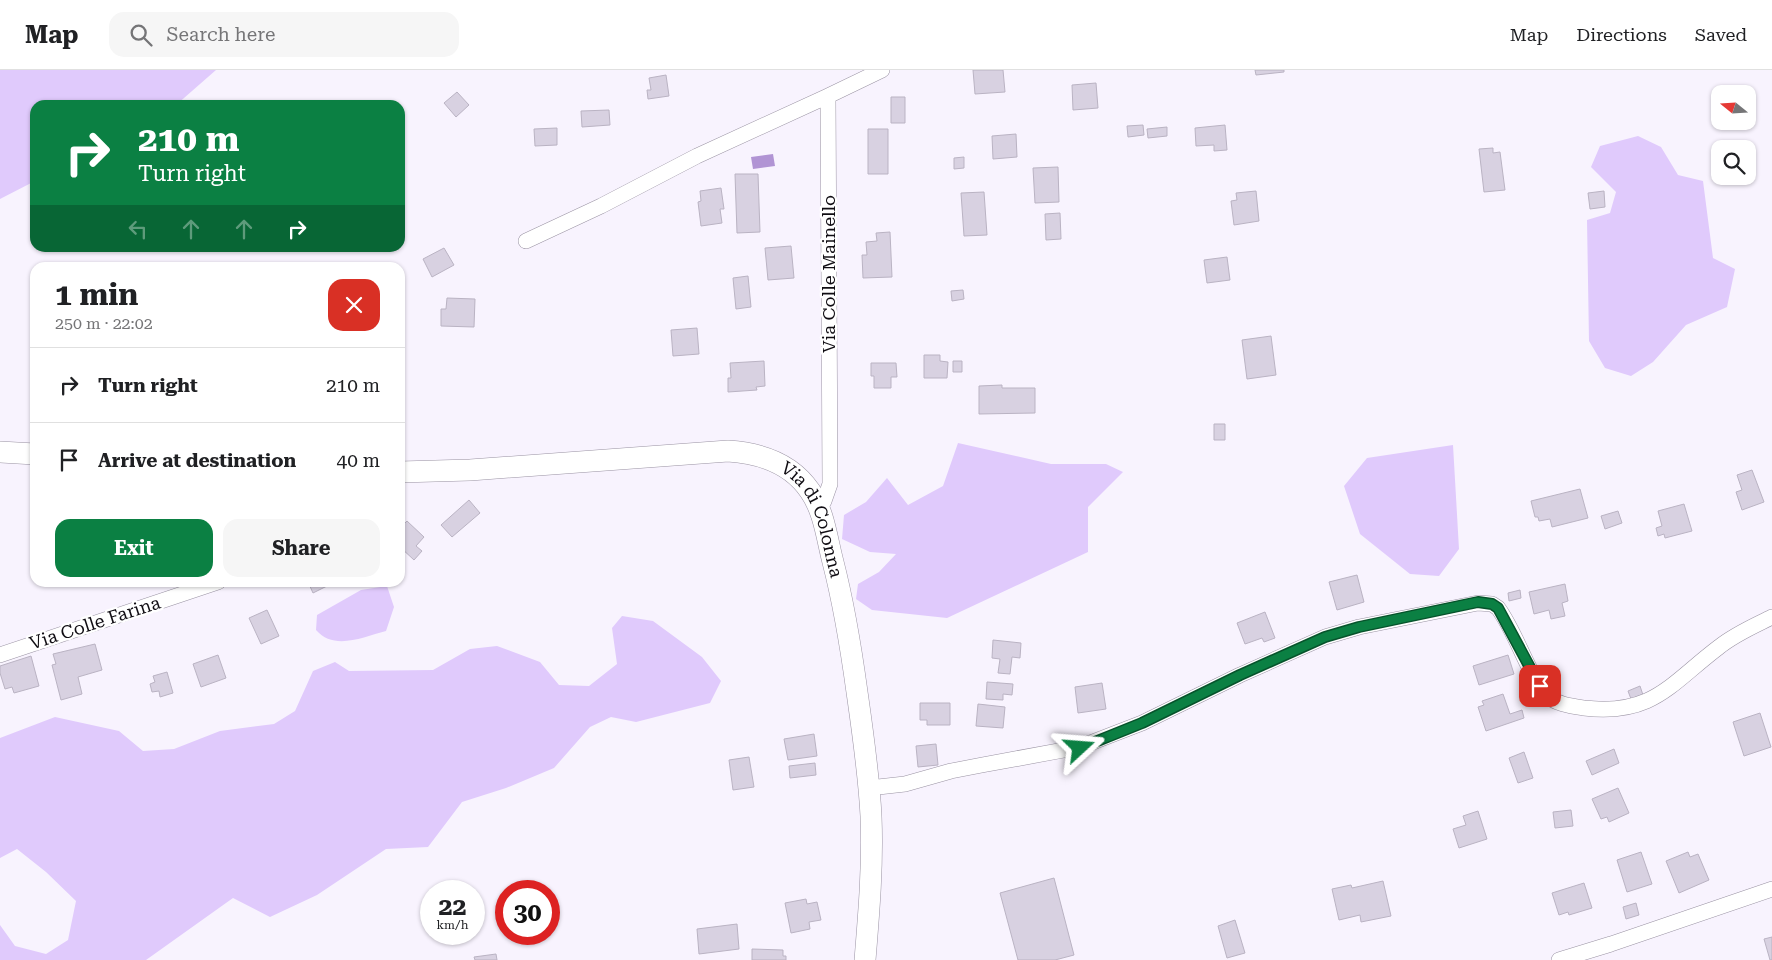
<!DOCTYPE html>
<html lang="en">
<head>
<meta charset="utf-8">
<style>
  :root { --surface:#fff; --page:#f6f6f6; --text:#202124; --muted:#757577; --line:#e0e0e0; --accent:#0b8043 }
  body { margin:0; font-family:"Roboto Serif",serif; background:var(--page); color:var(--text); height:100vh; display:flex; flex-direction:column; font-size:19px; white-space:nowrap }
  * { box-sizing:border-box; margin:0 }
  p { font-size:16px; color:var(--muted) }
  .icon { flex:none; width:28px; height:28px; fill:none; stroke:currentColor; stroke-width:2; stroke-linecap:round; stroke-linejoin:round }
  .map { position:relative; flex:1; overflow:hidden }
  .drawer { position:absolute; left:30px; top:192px; width:375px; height:325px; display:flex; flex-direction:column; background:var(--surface); border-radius:15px; box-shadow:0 1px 4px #0004 }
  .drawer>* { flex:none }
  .hud { position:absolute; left:30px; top:30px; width:375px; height:152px; border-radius:15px; box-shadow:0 1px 4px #0004; background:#0b8043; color:#fff; overflow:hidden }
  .needle { width:32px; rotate:288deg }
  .controls { position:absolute; left:1711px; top:15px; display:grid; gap:10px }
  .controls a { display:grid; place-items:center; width:45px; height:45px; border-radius:10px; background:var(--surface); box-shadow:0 1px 4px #0004; font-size:25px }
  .speed { position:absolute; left:420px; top:810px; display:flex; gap:10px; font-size:25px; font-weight:700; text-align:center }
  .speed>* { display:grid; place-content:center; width:65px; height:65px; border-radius:50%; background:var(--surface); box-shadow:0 1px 4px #0004; line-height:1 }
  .speed small { font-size:12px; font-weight:400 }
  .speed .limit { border:8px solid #d22; background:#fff; color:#111 }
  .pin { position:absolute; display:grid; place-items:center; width:42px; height:42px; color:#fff; margin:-21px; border-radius:10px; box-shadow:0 2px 8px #0006 }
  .me { position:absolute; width:55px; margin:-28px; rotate:71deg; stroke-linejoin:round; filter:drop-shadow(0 0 4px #0008) }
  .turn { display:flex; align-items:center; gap:18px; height:105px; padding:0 25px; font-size:22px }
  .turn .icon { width:65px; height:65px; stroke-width:2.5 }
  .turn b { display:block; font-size:35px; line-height:42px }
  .lanes { display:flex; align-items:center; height:48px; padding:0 25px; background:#0003; justify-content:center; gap:25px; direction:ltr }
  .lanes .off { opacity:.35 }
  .round { display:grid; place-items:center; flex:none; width:52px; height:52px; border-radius:15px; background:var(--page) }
  .headline { display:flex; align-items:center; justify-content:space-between; height:85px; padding:0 25px }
  h1 { font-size:30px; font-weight:700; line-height:38px }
  .primary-button { display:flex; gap:10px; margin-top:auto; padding:10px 25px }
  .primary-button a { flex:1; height:58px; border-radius:15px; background:var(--accent); color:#fff; font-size:20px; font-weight:700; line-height:58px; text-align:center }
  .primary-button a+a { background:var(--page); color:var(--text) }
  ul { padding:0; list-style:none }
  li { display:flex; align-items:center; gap:15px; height:75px; padding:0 25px; border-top:1px solid var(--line) }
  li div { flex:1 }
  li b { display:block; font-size:19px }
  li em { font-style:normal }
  header { display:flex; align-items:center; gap:30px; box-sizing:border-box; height:70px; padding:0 25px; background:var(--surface); border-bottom:1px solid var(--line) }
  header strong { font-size:24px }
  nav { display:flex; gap:28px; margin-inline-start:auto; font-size:18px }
  .search { width:350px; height:45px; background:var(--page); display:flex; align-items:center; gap:12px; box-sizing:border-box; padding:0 18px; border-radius:15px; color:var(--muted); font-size:19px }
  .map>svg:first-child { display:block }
  .green { fill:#e0cafc }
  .water { fill:#b194d4 }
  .building { fill:#d8d1e1; stroke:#bab3c3 }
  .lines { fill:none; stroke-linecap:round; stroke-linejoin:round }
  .street-casing { stroke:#9a93a3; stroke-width:16 }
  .secondary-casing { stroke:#9a93a3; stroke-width:22 }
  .street { stroke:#fff; stroke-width:15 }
  .secondary { stroke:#fff; stroke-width:21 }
  .route-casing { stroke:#07532c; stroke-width:12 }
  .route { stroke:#0b8043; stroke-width:9 }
  .labels { text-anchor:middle; stroke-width:4.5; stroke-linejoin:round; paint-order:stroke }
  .street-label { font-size:18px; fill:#100d13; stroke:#fff }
</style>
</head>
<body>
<header>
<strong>Map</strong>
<div class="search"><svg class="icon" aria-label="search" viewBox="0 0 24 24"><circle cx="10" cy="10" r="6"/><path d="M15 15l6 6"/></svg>Search here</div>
<nav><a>Map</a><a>Directions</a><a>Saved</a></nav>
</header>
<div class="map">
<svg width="1772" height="890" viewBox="0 0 1772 890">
  <rect width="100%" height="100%" fill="#f8f3fe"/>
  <!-- green -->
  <path class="green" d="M 0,0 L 216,0 L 176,35 L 35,35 L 35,111 L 0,129 Z
    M 1638,66 L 1661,77 L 1678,105 L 1703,111 L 1713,188 L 1735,199 L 1727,237 L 1686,255 L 1653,292 L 1631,306 L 1605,298 L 1589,271 L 1587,150 L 1610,143 L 1616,122 L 1591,97 L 1600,76 Z
    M 958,373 L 1051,394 L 1106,394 L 1123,402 L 1088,437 L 1088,482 L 947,548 L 872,540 L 856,529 L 858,514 L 879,502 L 896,484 L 870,482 L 842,469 L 844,445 L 866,432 L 887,408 L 908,435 L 943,416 Z
    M 1453,375 L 1459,479 L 1439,506 L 1410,504 L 1360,464 L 1344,416 L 1367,388 Z
    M 387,516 L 394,537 L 386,561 C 363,567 334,581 316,560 L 317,545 L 361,520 Z
    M 622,546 L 653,551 L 702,587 L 721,611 L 710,633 L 636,652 L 611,647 L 590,657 L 554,698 L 506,718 L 462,732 L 428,777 L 386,779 L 317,825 L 270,847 L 233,828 L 146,890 L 0,890 L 0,855 L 15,876 L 46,884 L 68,870 L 76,831 L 46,802 L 17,779 L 0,788 L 0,668 L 55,647 L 119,661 L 143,681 L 174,679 L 220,661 L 274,654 L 295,641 L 313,601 L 335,592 L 349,601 L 433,600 L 470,579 L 497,576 L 540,592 L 559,615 L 589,616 L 617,594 L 612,558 Z"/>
  <!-- water -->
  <path class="water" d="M 773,84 L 775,96 L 753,99 L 751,87 Z"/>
  <!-- building -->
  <path class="building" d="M 973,0 L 1003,0 L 1005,22 L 975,24 Z
    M 1255,0 L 1284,0 L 1284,2 L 1256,5 Z
    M 666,5 L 669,26 L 648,29 L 647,20 L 651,20 L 649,8 Z
    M 1096,13 L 1098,38 L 1073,40 L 1072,15 Z
    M 457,22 L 469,35 L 456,47 L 444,33 Z
    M 891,27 L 905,27 L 905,53 L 891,53 Z
    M 609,40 L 610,55 L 582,57 L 581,41 Z
    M 1143,55 L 1144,65 L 1128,67 L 1127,56 Z
    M 1225,55 L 1227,80 L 1214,81 L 1214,75 L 1196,76 L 1195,58 Z
    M 1167,57 L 1167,66 L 1148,68 L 1147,59 Z
    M 557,58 L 557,75 L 535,76 L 534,59 Z
    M 868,59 L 888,59 L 888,104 L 868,104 Z
    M 1016,64 L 1017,87 L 993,89 L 992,66 Z
    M 1493,78 L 1493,83 L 1500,82 L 1505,120 L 1484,122 L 1479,79 Z
    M 964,87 L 964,98 L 954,99 L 954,88 Z
    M 1058,97 L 1059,132 L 1035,133 L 1033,98 Z
    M 735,104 L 758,104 L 760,162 L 737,163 Z
    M 721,118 L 724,139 L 720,139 L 722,153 L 701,156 L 698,132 L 701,131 L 700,121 Z
    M 1256,121 L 1259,151 L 1234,155 L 1231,131 L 1237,130 L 1236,123 Z
    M 1604,121 L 1605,137 L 1590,139 L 1588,123 Z
    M 984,122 L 987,165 L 964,166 L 961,123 Z
    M 1060,143 L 1061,169 L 1046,170 L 1045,144 Z
    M 890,162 L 892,207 L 863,208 L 862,185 L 867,185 L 866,172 L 877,171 L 876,163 Z
    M 791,176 L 794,208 L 768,210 L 765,178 Z
    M 444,178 L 454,195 L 432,207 L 423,189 Z
    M 1227,187 L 1230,210 L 1207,213 L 1204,190 Z
    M 748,206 L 751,237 L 736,239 L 733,208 Z
    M 963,220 L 964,229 L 952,231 L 951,221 Z
    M 447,228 L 475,229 L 474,257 L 441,256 L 441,239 L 446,239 Z
    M 697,258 L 699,284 L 673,286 L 671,260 Z
    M 1271,266 L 1276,305 L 1247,309 L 1242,270 Z
    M 924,285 L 940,285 L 940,291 L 948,292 L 947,308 L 924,308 Z
    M 764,291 L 765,316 L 756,317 L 757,320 L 728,322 L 728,308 L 731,308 L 730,293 Z
    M 953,291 L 962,291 L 962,302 L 953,302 Z
    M 871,293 L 896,293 L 897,307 L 891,307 L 891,318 L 874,318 L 874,306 L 871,306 Z
    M 1002,315 L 1002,318 L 1035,318 L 1035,343 L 979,344 L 979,316 Z
    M 1214,354 L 1225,354 L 1225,370 L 1214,370 Z
    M 1752,400 L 1764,432 L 1742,440 L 1736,422 L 1742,420 L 1737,405 Z
    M 1580,419 L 1588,448 L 1552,457 L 1550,449 L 1539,451 L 1538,447 L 1535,447 L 1531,431 Z
    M 469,430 L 480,443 L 452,467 L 441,455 Z
    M 1684,434 L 1692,461 L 1665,468 L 1664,464 L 1658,466 L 1656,458 L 1662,456 L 1658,441 Z
    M 1618,441 L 1622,453 L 1605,459 L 1601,446 Z
    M 407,451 L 424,467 L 416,476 L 422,481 L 414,490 L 400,477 L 400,472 L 403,469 L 400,466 L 400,458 Z
    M 1357,505 L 1364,532 L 1337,540 L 1329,512 Z
    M 308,512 L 333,512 L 333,513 L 313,523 Z
    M 1565,514 L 1568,531 L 1562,533 L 1565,546 L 1551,549 L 1549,540 L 1534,544 L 1529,522 Z
    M 1520,520 L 1521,528 L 1509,531 L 1508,523 Z
    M 267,540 L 279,566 L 261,574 L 249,548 Z
    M 1265,542 L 1275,568 L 1264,572 L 1262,568 L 1245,574 L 1237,553 Z
    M 993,570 L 1021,573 L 1020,588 L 1012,587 L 1010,604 L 998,603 L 1000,589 L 992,588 Z
    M 95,574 L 102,600 L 78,607 L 82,624 L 61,630 L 52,595 L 56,594 L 53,584 Z
    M 218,585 L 226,608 L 201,617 L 193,594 Z
    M 1508,585 L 1514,604 L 1479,615 L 1473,596 Z
    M 31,586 L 39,616 L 14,623 L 12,617 L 5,619 L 0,603 L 0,596 Z
    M 167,602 L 173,623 L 160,627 L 159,621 L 152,622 L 150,614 L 155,612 L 153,606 Z
    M 987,612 L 1013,614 L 1012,625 L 1003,624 L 1003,630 L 986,629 Z
    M 1102,613 L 1106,639 L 1078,643 L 1075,617 Z
    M 1640,616 L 1643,625 L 1631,629 L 1628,621 Z
    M 1503,624 L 1510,644 L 1522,640 L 1524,648 L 1486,661 L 1478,637 L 1484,635 L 1482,631 Z
    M 920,633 L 950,633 L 950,655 L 927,655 L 927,650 L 920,650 Z
    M 978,634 L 1005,637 L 1003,658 L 976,656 Z
    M 1760,643 L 1771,677 L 1744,686 L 1733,652 Z
    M 814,664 L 817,686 L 788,690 L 784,669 Z
    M 936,674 L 938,695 L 918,697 L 916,676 Z
    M 1614,679 L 1619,693 L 1592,705 L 1586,691 Z
    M 1524,682 L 1533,708 L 1518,713 L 1509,688 Z
    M 749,687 L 754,717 L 733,720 L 729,690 Z
    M 815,693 L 816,705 L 790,708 L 789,696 Z
    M 1618,718 L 1629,743 L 1609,752 L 1607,747 L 1601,749 L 1592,729 Z
    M 1571,740 L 1573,756 L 1555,758 L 1553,742 Z
    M 1478,741 L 1487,769 L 1459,778 L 1453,759 L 1466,755 L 1463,746 Z
    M 1641,782 L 1652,814 L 1627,822 L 1617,790 Z
    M 1688,782 L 1690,787 L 1698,784 L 1709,810 L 1679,823 L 1666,791 Z
    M 1054,808 L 1074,885 L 1055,890 L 1018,890 L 1000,823 Z
    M 1383,811 L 1391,846 L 1361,852 L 1360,845 L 1339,850 L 1332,819 L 1351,815 L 1352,818 Z
    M 1584,813 L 1592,838 L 1569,845 L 1568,842 L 1559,845 L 1552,823 Z
    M 806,829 L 807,834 L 817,832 L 821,850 L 809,852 L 810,859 L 791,863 L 785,833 Z
    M 1636,833 L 1639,845 L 1626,849 L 1623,837 Z
    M 1235,850 L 1245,883 L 1227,888 L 1218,856 Z
    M 737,854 L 739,879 L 699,884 L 697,859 Z
    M 1772,867 L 1772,890 L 1770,890 L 1764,869 Z
    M 752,879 L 783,880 L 783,886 L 786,886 L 786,890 L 752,890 Z
    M 496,884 L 497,890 L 475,890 L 474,887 Z"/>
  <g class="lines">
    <!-- street casing -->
    <g class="street-casing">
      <path id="street" d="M 526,171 L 601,136 L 697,86 L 828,26
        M 819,439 L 824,431 L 830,414 L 828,26 L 882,0
        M 0,585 L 218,512
        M 869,718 L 905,714 L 951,701 L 982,695 L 1080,677 L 1142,653 L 1240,605 L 1325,567 L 1359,557 L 1478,533 L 1492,534 L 1498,538 C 1512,557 1521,583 1533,605 C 1537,611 1540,618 1545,624 C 1555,634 1570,636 1584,638 C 1653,646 1670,614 1719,577 C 1735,564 1754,556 1772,547
        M 1559,890 L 1611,874 L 1772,819"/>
    </g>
    <!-- secondary casing -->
    <g class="secondary-casing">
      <g id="secondary">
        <path d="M 0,382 L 35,384"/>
        <path id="s1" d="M 400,402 L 470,400 L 728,381 C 759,383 791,393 810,421 C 824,441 827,469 833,492 C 844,535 851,578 857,622 C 863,664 869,705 871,746 C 873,794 869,842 865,890"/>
      </g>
    </g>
    <!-- street -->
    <use href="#street" class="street"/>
    <!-- secondary -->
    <use href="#secondary" class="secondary"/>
  </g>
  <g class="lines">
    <!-- route casing -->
    <g class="route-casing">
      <path id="route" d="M 1080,678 L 1142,653 L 1240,605 L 1325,567 L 1359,557 L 1478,532 L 1492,534 L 1498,538 L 1540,616"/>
    </g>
    <!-- route -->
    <use href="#route" class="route"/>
  </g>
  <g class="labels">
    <!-- street labels -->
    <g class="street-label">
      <text transform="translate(829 204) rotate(-90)" y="6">Via Colle Mainello</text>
      <text dy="6" stroke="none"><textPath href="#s1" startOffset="450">Via di Colonna</textPath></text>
      <text transform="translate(95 553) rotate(-18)" y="6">Via Colle Farina</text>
    </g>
  </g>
</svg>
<div class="controls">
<a><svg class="needle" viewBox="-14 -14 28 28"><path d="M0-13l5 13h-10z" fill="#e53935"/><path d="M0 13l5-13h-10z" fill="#757577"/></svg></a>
<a><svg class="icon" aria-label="search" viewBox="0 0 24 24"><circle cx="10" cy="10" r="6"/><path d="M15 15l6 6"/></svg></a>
</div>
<div class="speed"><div>22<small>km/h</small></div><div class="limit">30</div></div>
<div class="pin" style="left:1540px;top:616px;background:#d93025"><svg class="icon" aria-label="arrive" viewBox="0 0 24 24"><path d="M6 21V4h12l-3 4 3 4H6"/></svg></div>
<svg class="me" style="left:1080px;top:678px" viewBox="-20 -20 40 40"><path d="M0-17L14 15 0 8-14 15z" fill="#0b8043" stroke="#fff" stroke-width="4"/></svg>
<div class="hud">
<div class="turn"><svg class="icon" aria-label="right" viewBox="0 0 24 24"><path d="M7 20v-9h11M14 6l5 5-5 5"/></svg><div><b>210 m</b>Turn right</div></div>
<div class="lanes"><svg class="icon off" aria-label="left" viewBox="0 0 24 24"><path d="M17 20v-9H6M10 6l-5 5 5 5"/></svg><svg class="icon off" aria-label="ahead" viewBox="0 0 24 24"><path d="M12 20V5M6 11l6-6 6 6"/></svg><svg class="icon off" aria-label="ahead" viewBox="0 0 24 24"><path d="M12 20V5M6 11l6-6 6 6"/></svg><svg class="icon" aria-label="right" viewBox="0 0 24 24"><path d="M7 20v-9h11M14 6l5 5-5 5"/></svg></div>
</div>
<section class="drawer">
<div class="headline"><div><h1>1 min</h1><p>250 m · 22:02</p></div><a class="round" style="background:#d93025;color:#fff"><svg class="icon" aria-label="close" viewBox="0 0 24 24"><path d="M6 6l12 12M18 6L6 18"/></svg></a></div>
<ul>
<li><svg class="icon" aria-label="right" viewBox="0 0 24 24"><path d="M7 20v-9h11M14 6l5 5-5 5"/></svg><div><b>Turn right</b></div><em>210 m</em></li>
<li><svg class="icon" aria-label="arrive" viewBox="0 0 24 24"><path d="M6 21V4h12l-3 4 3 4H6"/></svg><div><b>Arrive at destination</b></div><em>40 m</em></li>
</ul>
<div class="primary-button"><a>Exit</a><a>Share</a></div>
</section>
</div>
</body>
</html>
